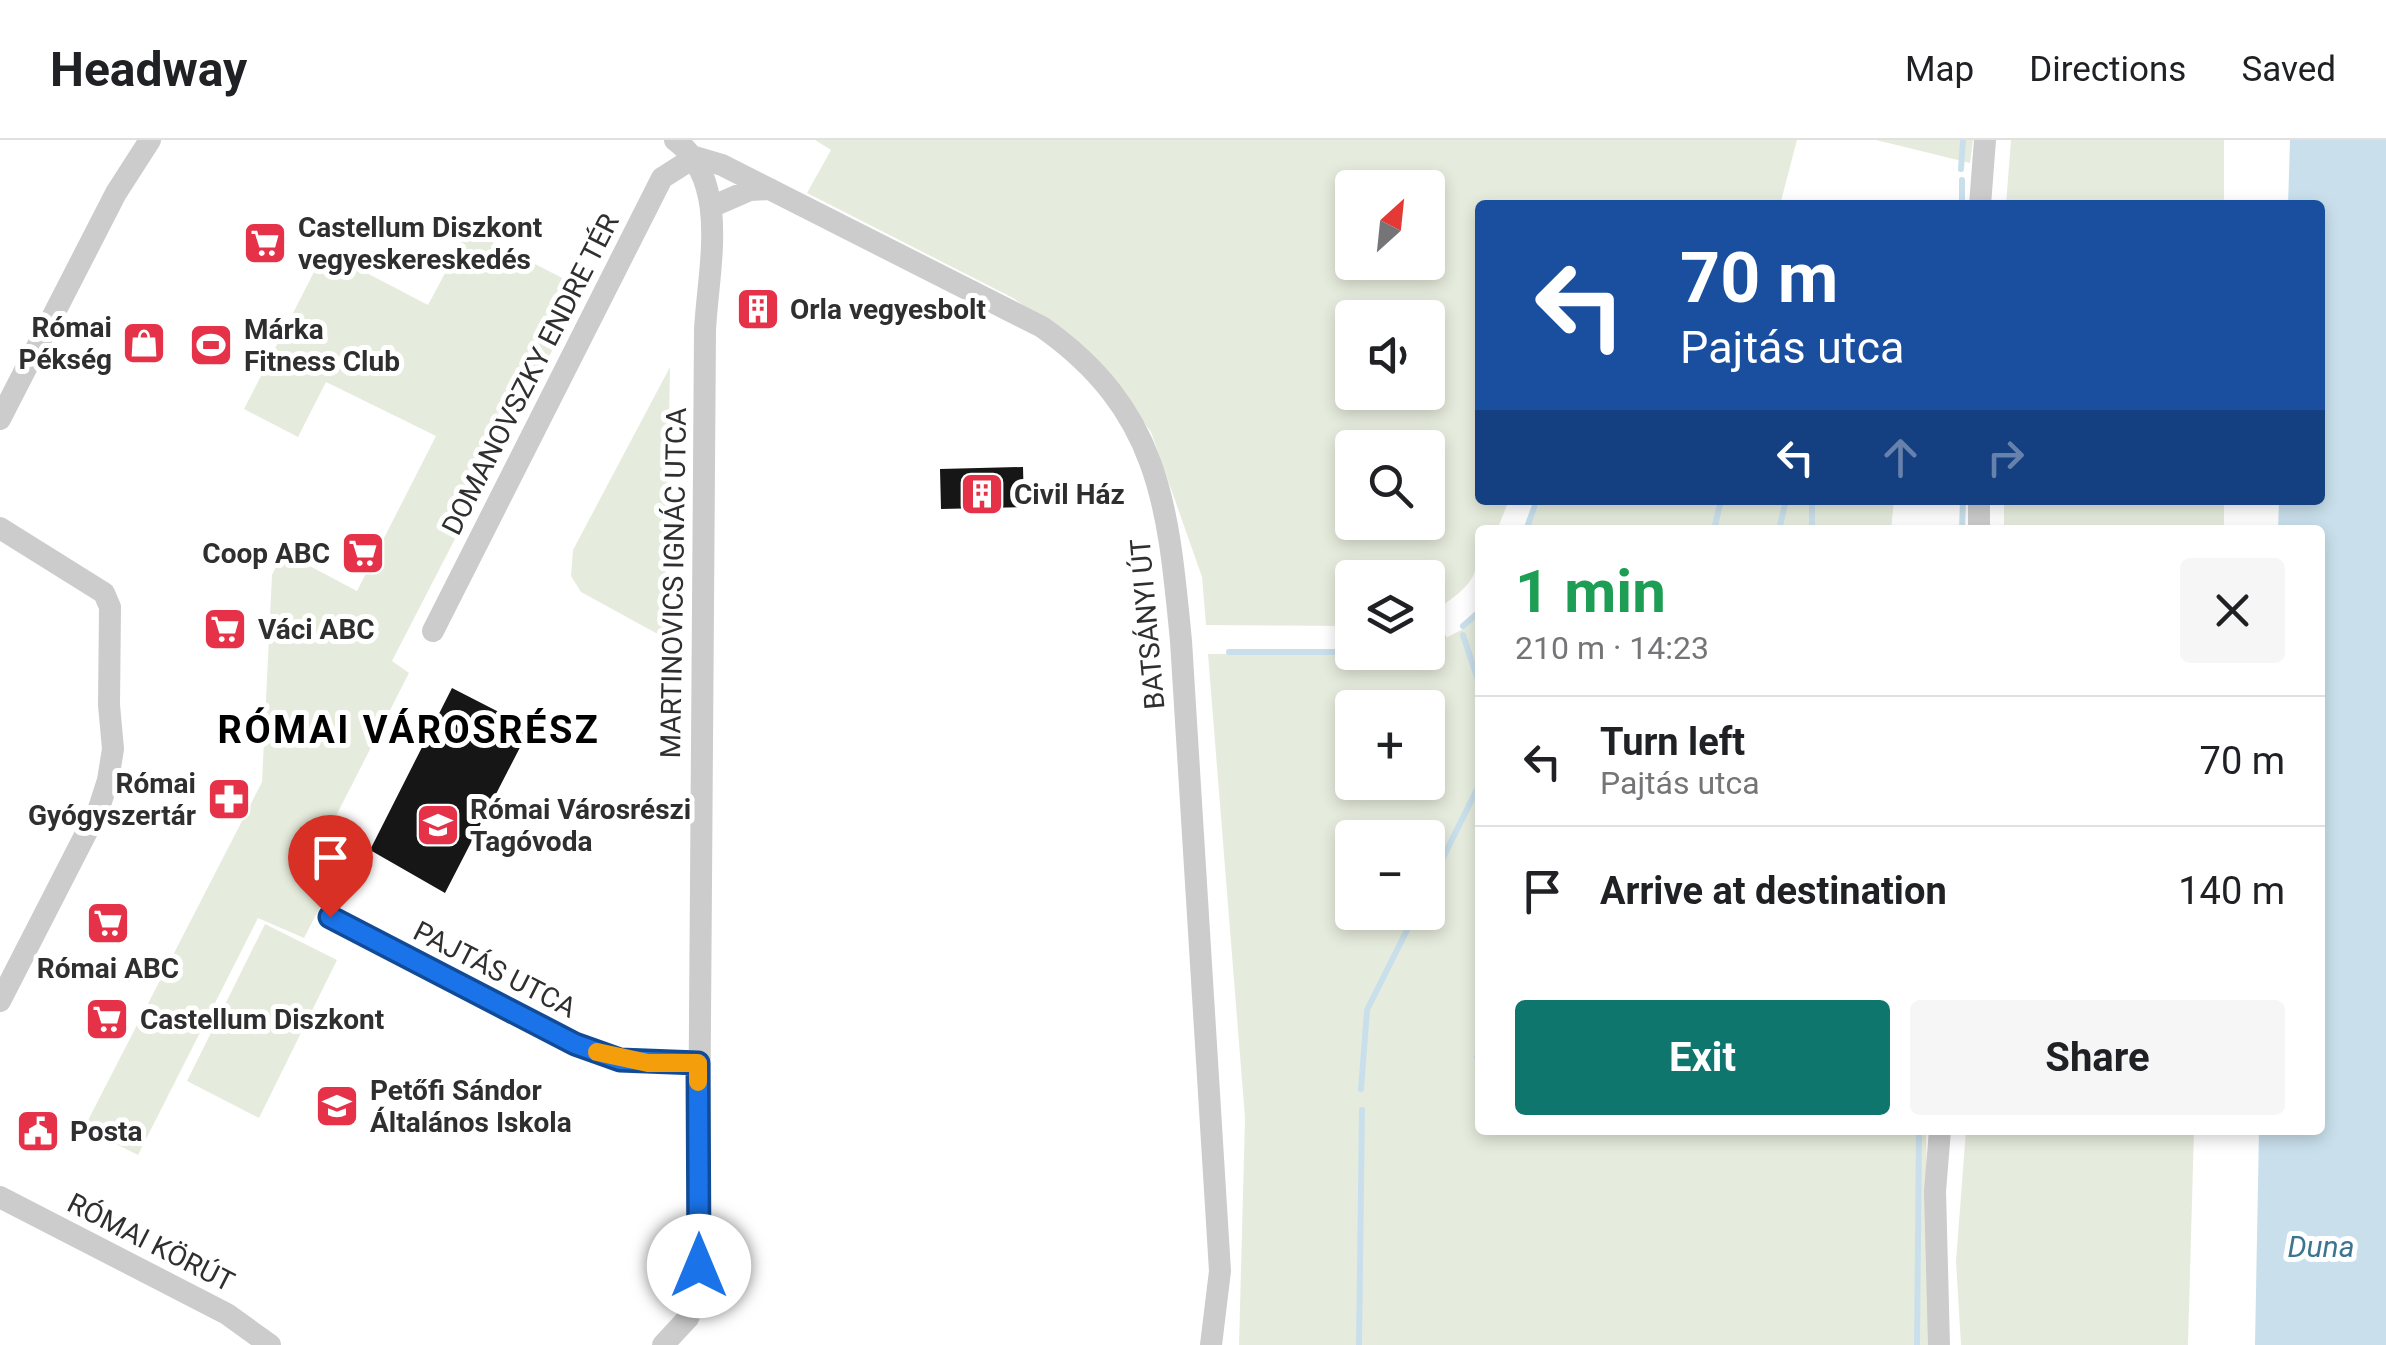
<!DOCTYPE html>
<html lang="en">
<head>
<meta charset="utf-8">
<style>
  :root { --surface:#fff; --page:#f6f6f6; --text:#202124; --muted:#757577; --line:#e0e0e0; --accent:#0f766e }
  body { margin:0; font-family:Roboto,sans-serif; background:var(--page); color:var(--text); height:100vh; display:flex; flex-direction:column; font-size:38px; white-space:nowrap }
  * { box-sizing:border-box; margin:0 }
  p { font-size:32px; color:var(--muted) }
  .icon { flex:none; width:55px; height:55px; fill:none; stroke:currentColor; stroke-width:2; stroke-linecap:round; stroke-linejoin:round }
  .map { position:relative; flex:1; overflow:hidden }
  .drawer { position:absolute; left:1475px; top:385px; width:850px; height:610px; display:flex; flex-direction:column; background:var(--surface); border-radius:10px; box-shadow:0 5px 15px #0003 }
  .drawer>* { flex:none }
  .top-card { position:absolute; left:1475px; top:60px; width:850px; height:305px; border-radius:10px; box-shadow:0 5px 15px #0003; background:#1a4fa0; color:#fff; overflow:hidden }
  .needle { width:65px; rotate:27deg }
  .buttons { position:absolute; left:1335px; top:30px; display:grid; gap:20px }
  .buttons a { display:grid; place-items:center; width:110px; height:110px; border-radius:10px; background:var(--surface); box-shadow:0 5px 15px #0003; font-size:50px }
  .pin { position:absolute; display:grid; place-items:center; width:85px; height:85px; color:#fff; margin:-102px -42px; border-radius:50% 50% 50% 0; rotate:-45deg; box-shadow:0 0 10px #0007 }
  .pin .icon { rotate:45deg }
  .me { position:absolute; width:110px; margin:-55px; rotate:0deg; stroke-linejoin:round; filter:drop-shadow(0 0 8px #0008) }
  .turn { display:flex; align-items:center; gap:35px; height:210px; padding:0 40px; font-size:45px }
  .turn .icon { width:130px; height:130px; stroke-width:2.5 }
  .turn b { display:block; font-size:70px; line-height:85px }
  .lanes { display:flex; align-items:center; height:95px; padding:0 40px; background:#0003; justify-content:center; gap:50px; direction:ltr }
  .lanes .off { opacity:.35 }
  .round { display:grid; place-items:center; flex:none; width:105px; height:105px; border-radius:10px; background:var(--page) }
  .overview { display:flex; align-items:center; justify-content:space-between; height:170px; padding:0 40px }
  h1 { font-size:60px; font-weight:700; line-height:75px; color:#1e9e55 }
  .action { display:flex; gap:20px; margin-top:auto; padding:20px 40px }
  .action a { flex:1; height:115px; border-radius:10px; background:var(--accent); color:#fff; font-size:40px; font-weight:700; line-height:115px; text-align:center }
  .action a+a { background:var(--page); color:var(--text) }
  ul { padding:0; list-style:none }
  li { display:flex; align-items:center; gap:30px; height:130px; padding:0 40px; border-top:2px solid var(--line) }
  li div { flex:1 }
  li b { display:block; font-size:38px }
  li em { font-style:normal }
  header { display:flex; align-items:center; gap:60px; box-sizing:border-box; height:140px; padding:0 50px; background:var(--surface); border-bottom:2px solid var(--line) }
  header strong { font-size:48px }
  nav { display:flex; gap:55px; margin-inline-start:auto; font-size:35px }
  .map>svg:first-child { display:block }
  .green { fill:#e6ecdd; fill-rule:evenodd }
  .water { fill:#c9e0ec }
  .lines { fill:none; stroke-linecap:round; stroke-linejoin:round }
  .stream { stroke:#c9e0ec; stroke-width:6 }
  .building { fill:#161616 }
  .street { stroke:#ccc; stroke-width:22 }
  .route-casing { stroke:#114b97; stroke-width:25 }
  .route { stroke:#1a73e8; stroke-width:18 }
  .slow { stroke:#f59e0b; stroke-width:18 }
  .labels { text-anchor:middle; stroke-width:10; stroke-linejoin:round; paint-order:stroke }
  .poi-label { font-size:28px; font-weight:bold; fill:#2f2f2f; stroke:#fff; text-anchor:start }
  .street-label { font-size:28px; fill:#2f2f2f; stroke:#fff }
  .water-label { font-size:30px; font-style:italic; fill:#3d7591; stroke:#fff }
  .district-label { font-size:38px; font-weight:bold; letter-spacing:2.5px; fill:#000; stroke:#fff }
</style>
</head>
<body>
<header>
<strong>Headway</strong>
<nav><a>Map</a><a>Directions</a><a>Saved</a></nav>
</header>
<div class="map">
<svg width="2386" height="1205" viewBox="0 0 2386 1205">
  <rect width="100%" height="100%" fill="#fff"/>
  <!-- green -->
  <path class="green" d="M 815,0 L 1797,0 L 1780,65 L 1480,65 L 1480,360 L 1509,360 L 1497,390 L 1480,390 C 1480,444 1469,446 1428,476 L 1428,438 L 1352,438 L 1352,486 L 1206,485 L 1202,437 L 1151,292 L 1094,216 L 1013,158 L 807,53 L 831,10 ZM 1352,48 L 1428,48 L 1428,122 L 1352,122 ZM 1352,178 L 1428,178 L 1428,252 L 1352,252 ZM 1352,308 L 1428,308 L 1428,382 L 1352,382 Z
    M 1876,0 L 1973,0 L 1970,23 Z
    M 2011,0 L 2224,0 L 2224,65 L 2006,65 Z
    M 468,90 L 584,149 L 392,521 L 409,533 L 312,723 L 336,736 L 304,798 L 258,778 L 138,1015 L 84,988 L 262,642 L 272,435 L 283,412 L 357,451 L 436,296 L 326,242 L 298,297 L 244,269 L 315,130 L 338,118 L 428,165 Z
    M 670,227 L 665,498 L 581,452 L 571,436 L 573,410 Z
    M 1541,360 L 1894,360 L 1891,390 L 1528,390 Z
    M 2004,360 L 2224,360 L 2224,390 L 2004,390 Z
    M 1480,474 L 1480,990 L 1926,990 L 1931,1205 L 1239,1205 L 1245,978 L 1208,514 L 1428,512 L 1428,507 L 1465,488 ZM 1352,568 L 1428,568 L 1428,642 L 1352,642 ZM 1352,698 L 1428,698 L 1428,772 L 1352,772 Z
    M 265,784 L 337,820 L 259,978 L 187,941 Z
    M 1966,990 L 2194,990 L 2188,1205 L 1961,1205 L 1956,1121 Z"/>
  <!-- water -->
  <path class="water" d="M 2290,0 L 2386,0 L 2386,1205 L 2255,1205 L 2259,990 L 2320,990 L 2320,390 L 2278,390 L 2279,360 L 2320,360 L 2320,65 L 2288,65 Z"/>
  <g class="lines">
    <!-- stream -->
    <path class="stream" d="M 1961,29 L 1963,0
      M 1962,40 L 1962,65
      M 1526,390 L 1537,360
      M 1714,390 L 1721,360
      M 1779,390 L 1786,360
      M 1812,390 L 1812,360
      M 1962,390 L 1963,360
      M 1463,486 L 1480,471
      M 1463,495 L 1480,546
      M 1428,505 L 1443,497
      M 1229,512 L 1387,512
      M 1428,748 L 1480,643
      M 1477,917 L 1480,910
      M 1361,949 L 1367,870 L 1416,772
      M 1359,1205 L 1362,970
      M 1917,1205 L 1919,990"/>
  </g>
  <!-- building -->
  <path class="building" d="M 1023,327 L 1024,367 L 941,369 L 940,329 Z
    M 452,548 L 530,588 L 445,753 L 370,710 Z"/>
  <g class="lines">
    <!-- street -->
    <path class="street" d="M 695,17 L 722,25 L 1042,187 C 1161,271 1168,367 1181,501 L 1220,1131 L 1211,1205
      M 1980,65 L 1985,0
      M 711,67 L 750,50 L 770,49
      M 0,279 L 116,53 L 150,0
      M 0,388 L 104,453 L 110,467 L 109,565 L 113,609 L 108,640 L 99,668 L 0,861
      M 1979,390 L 1979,360
      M 433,491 L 662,38 L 695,17
      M 330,777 L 575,904 L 619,920 L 697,923
      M 0,1057 L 227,1174 L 270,1205
      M 663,1205 L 688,1178 L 698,1155 L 705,190 C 708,129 731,41 675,0
      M 1939,1205 L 1935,1051 L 1940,990"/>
  </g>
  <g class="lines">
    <!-- route casing -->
    <g class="route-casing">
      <path id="route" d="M 330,777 L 575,904 L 620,920 L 698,923 L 699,1126"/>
    </g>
    <!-- route -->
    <use href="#route" class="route"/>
    <!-- slow -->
    <path class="slow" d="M 597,912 L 648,923 L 698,923 L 698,942"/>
  </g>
  <!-- icons -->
  <defs>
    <g id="supermarket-square" transform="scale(2.25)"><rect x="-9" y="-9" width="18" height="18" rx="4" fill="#e53249" stroke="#fff"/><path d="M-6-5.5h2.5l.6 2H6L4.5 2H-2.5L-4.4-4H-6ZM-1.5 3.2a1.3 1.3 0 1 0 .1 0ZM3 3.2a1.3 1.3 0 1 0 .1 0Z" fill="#fff"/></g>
    <g id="building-square" transform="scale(2.25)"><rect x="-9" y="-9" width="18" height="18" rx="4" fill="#e53249" stroke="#fff"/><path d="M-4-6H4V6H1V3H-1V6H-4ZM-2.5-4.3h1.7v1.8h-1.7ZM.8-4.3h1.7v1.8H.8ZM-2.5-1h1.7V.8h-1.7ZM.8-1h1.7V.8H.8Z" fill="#fff"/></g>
    <g id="shop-square" transform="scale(2.25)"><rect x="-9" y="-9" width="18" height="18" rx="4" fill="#e53249" stroke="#fff"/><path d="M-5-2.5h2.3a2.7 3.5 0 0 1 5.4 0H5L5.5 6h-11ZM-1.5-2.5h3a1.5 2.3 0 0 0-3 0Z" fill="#fff"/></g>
    <g id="stadium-square" transform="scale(2.25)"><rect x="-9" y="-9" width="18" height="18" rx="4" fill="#e53249" stroke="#fff"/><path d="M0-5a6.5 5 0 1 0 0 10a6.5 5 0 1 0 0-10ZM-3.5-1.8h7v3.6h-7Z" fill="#fff"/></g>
    <g id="pharmacy-square" transform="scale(2.25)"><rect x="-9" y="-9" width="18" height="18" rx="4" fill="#e53249" stroke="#fff"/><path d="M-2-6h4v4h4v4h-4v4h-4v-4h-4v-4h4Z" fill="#fff"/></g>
    <g id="school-square" transform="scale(2.25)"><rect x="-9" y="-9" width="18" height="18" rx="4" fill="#e53249" stroke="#fff"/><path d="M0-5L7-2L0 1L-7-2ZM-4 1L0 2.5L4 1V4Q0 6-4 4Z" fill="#fff"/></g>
    <g id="civic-square" transform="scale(2.25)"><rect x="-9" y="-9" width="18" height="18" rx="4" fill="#e53249" stroke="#fff"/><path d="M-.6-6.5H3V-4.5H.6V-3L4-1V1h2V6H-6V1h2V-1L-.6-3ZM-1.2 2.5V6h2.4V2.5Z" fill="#fff"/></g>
  </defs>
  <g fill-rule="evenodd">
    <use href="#supermarket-square" x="265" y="103"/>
    <use href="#building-square" x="758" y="169"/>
    <use href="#shop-square" x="144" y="203"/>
    <use href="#stadium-square" x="211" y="205"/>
    <use href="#building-square" x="982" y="354"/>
    <use href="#supermarket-square" x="363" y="413"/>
    <use href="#supermarket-square" x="225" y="489"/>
    <use href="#pharmacy-square" x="229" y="659"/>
    <use href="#school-square" x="438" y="685"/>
    <use href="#supermarket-square" x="108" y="783"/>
    <use href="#supermarket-square" x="107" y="879"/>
    <use href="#school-square" x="337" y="966"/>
    <use href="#civic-square" x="38" y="991"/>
  </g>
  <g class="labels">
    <!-- poi labels -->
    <g class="poi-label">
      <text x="298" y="97">Castellum Diszkont<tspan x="298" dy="32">vegyeskereskedés</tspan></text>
      <text x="790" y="179">Orla vegyesbolt</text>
      <text x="112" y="197" text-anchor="end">Római<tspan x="112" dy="32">Pékség</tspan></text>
      <text x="244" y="199">Márka<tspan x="244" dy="32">Fitness Club</tspan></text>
      <text x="1014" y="364">Civil Ház</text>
      <text x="330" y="423" text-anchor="end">Coop ABC</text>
      <text x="258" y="499">Váci ABC</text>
      <text x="196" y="653" text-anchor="end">Római<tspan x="196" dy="32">Gyógyszertár</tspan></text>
      <text x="470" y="679">Római Városrészi<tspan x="470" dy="32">Tagóvoda</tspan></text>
      <text x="108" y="838" text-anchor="middle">Római ABC</text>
      <text x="140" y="889">Castellum Diszkont</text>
      <text x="370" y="960">Petőfi Sándor<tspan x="370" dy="32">Általános Iskola</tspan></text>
      <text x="70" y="1001">Posta</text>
    </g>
    <!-- street labels -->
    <g class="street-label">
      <text transform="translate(530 234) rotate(-63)" y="10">DOMANOVSZKY ENDRE TÉR</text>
      <text transform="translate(673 443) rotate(-89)" y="10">MARTINOVICS IGNÁC UTCA</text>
      <text transform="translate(1147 484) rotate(-95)" y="10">BATSÁNYI ÚT</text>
      <text transform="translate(495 829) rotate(27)" y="10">PAJTÁS UTCA</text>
      <text transform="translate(151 1102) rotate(27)" y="10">RÓMAI KÖRÚT</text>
    </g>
    <!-- water labels -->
    <g class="water-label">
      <text x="2321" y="1117">Duna</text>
    </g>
    <!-- district labels -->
    <g class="district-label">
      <text x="409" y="603">RÓMAI VÁROSRÉSZ</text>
    </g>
  </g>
</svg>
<div class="buttons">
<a><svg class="needle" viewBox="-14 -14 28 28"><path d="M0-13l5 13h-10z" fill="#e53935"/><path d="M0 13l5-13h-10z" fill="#757577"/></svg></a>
<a><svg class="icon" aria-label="sound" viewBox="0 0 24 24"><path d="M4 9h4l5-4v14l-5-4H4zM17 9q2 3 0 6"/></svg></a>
<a><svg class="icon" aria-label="search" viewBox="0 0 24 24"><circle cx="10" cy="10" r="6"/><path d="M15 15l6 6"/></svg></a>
<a><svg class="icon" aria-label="layers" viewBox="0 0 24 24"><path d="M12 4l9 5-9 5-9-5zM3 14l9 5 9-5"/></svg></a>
<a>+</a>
<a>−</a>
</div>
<div class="pin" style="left:330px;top:777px;background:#d93025"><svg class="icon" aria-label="arrive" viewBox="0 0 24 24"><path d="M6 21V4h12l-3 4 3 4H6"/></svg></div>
<svg class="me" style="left:699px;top:1126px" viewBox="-20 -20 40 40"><circle r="19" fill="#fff"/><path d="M0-13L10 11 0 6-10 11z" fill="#1a73e8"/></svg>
<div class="top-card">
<div class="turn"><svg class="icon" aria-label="left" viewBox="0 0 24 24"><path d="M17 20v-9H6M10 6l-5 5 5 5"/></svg><div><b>70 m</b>Pajtás utca</div></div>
<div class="lanes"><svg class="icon" aria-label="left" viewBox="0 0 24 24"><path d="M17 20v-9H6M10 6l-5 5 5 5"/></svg><svg class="icon off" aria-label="ahead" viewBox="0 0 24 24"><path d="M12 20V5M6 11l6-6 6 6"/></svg><svg class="icon off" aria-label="right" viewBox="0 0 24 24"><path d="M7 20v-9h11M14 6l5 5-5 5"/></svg></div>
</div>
<section class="drawer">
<div class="overview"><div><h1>1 min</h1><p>210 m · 14:23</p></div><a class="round"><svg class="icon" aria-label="close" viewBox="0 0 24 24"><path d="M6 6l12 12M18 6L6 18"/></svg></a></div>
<ul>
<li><svg class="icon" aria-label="left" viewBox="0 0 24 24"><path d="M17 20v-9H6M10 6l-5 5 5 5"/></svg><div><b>Turn left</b><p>Pajtás utca</p></div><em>70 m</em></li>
<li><svg class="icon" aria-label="arrive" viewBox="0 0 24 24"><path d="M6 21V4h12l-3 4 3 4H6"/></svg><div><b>Arrive at destination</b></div><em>140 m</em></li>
</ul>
<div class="action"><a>Exit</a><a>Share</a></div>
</section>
</div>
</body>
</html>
